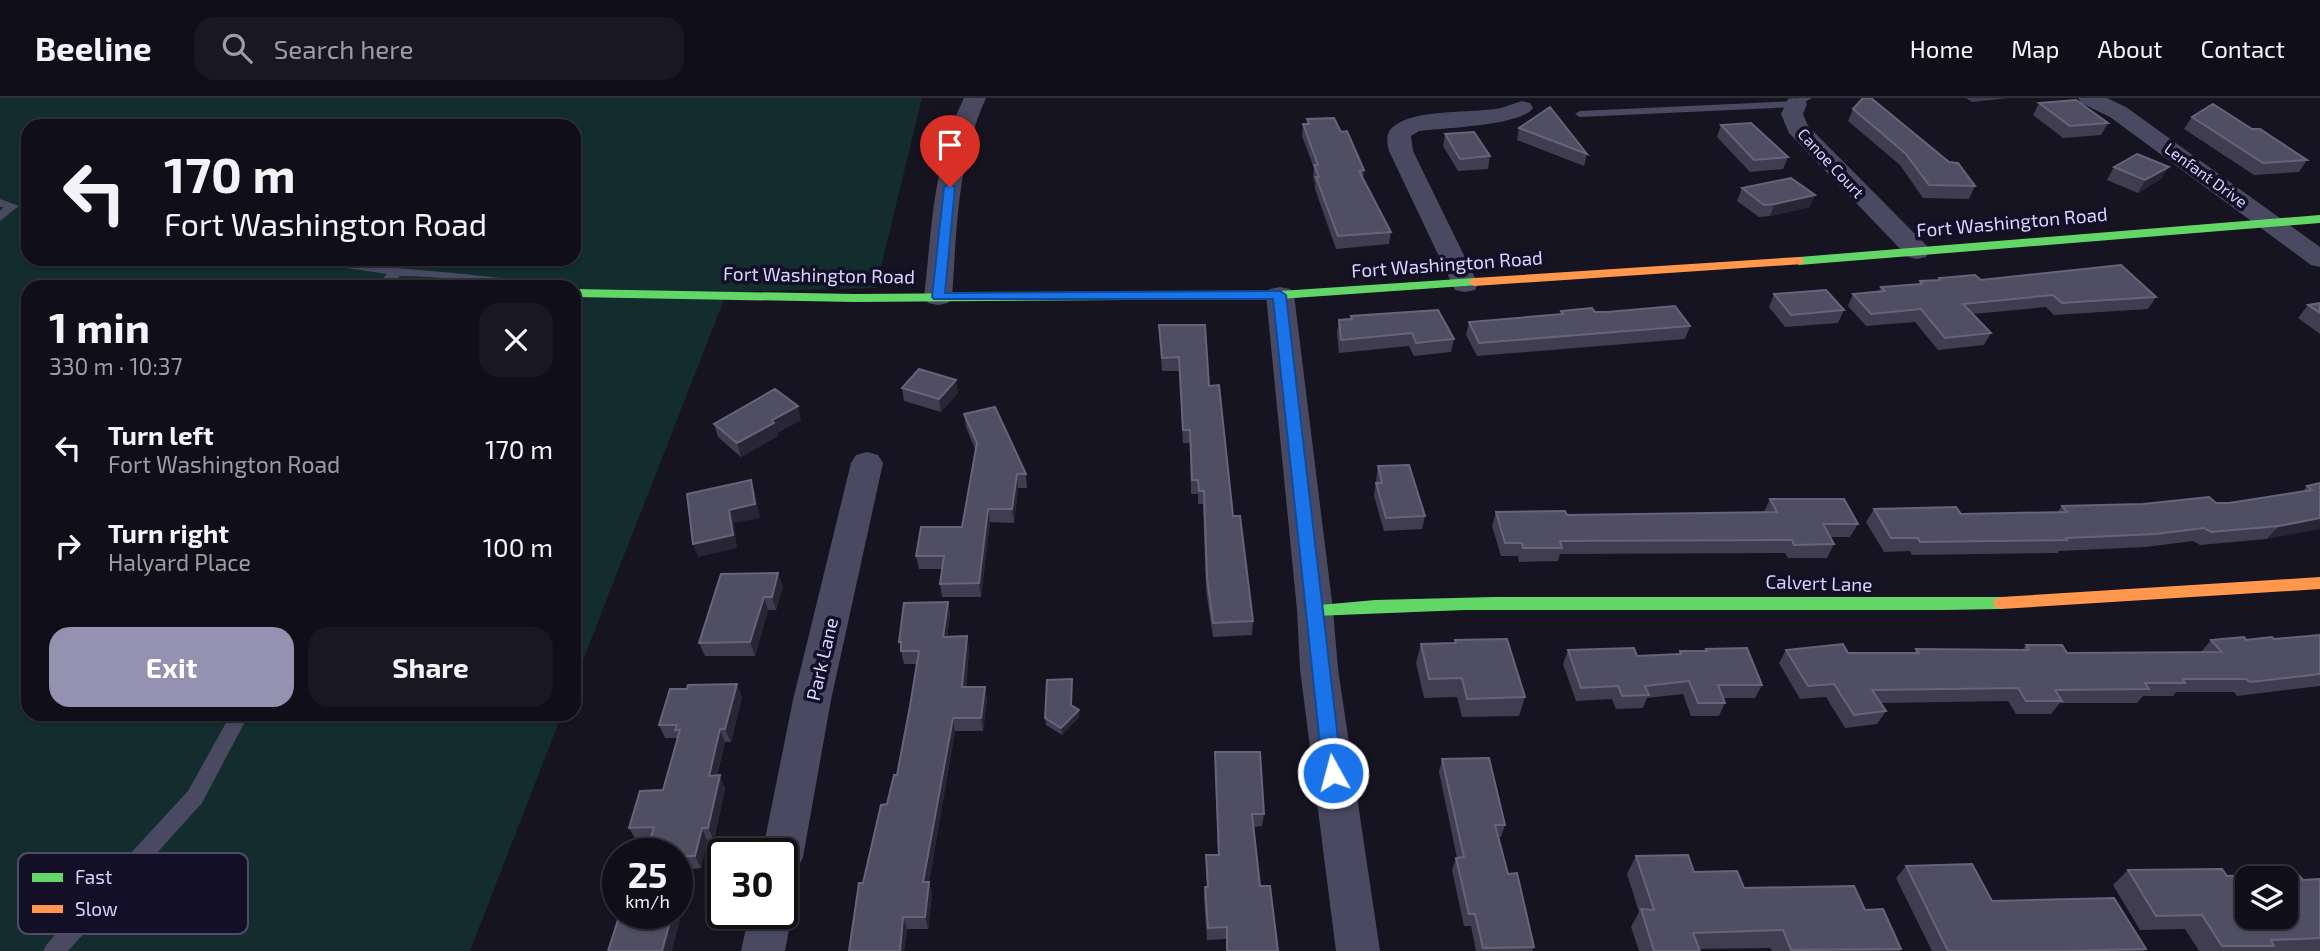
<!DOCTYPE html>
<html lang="en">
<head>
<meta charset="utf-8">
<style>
  :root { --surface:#100f19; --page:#191822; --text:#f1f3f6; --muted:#9c9ca2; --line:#302f38; --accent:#9591b1 }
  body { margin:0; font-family:"Exo 2",sans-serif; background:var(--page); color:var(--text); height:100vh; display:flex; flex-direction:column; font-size:26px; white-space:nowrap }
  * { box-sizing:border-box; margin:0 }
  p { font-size:23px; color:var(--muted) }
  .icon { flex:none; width:38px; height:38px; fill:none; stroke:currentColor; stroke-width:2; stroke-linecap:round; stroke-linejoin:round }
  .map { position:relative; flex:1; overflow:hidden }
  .side { position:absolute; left:21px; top:182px; width:560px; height:441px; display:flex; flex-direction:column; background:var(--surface); border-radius:21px; box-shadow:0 2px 5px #0004,0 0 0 2px var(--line) }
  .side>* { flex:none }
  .guide { position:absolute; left:21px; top:21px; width:560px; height:147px; border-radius:21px; box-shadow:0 2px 5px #0004,0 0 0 2px var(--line); background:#100f19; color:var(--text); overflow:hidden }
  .controls { position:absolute; left:2235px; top:768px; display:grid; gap:14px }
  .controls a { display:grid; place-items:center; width:63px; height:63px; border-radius:14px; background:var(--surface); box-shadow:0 2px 5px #0004,0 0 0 2px var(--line); font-size:35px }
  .speed { position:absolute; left:602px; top:740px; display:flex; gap:14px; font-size:35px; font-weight:700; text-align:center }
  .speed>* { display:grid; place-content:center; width:91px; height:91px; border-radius:50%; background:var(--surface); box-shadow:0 2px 5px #0004,0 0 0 2px var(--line); line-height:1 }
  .speed small { font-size:18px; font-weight:400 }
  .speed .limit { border:4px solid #111; border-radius:10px; background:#fff; color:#111 }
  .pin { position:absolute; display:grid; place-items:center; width:60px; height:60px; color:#fff; margin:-72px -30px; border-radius:50% 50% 50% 0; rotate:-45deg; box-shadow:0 0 7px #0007 }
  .pin .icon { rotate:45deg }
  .me { position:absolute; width:77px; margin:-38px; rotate:353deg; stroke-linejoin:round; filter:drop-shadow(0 0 5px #0008) }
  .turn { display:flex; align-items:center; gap:24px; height:147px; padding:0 28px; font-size:32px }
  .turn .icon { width:91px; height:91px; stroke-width:2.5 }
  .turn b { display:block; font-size:49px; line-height:60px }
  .round { display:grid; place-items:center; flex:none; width:74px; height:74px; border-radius:21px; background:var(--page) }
  .headline { display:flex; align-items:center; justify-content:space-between; height:119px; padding:0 28px }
  h1 { font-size:42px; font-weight:700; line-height:52px }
  .cta { display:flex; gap:14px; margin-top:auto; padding:14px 28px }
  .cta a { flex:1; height:80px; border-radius:21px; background:var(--accent); color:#fff; font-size:28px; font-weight:700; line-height:80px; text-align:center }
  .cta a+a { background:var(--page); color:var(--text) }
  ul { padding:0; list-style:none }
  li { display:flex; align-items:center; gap:21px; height:98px; padding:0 28px }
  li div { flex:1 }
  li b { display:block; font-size:26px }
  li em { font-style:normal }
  header { display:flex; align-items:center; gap:42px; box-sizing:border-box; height:98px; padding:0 35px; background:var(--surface); border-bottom:2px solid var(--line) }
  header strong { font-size:33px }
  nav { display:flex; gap:38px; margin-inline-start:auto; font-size:24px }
  .search { width:490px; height:63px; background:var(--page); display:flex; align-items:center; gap:18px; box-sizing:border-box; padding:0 24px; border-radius:21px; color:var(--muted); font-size:26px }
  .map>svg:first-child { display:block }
  .green { fill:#132c2d; fill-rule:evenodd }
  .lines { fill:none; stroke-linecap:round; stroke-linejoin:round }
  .lane { fill:#4a4962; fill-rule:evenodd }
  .street { fill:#4a4962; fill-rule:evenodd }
  .fast { fill:#63d668; fill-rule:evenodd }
  .slow { fill:#ff974d; fill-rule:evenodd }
  .wall { fill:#403d50 }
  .shaded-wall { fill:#282635 }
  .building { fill:#504e63; stroke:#66637b; stroke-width:2; fill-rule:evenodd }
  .route { fill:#1a73e8; stroke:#114b97; stroke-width:2 }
  .labels { text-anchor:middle; stroke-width:7; stroke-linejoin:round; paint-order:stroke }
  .far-street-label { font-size:16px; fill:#d9d4ff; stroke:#130f26 }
  .street-label { font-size:19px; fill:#d9d4ff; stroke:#130f26 }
  .key { fill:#130f26; stroke:#4e4a67; stroke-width:2 }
  .key-label { font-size:19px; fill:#d9d4ff }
</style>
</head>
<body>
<header>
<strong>Beeline</strong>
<div class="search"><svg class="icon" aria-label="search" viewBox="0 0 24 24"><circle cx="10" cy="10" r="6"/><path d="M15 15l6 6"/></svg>Search here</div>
<nav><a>Home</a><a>Map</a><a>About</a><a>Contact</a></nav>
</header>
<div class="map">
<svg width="2320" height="853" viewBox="0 0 2320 853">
  <rect width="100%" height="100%" fill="#161421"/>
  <!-- green -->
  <path class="green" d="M 0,0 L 922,0 L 876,190 L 727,194 L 574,585 L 574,189 L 28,189 L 28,616 L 562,616 L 470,853 L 0,853 ZM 28,28 L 574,28 L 574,161 L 28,161 Z"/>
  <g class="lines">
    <!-- lane -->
    <path class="lane" d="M 1799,0 L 1812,0 L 1796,9 L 1580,19 L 1575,16 L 1580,13 L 1794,3 Z
      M 0,101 L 19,108 L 0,123 L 0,113 L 4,109 L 0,109 Z
      M 306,161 C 337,161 366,168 397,170 C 446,174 494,179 543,185 L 549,189 C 499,189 450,178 400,178 L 388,189 L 375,189 L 387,176 L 312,165 Z
      M 231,616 L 249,616 L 202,705 L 68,853 L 43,853 L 47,846 L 188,693 Z"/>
    <!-- street -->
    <path class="street" d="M 964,0 L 986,0 C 957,63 957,131 952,199 L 948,205 L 938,207 L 928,205 L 924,199 C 932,131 933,63 964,0 Z
      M 1793,0 L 1804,1 L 1807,6 L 1803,16 L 1808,28 L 1926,147 L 1930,153 L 1926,159 L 1917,161 L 1908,159 L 1789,35 L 1781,16 L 1788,1 Z
      M 2078,0 L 2107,0 L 2126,9 L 2320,149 L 2320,169 L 2311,167 L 2110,19 L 2081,5 Z
      M 1522,3 L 1530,5 L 1533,10 C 1521,28 1442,30 1419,33 L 1411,38 L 1413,53 L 1478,186 L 1475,192 L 1465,194 L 1455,192 L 1389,53 C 1387,44 1385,35 1394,28 C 1417,10 1472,16 1501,10 C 1508,8 1515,5 1522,3 Z
      M 1280,189 L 1290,191 L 1294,197 L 1333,512 L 1338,571 L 1380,853 L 1336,853 L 1300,571 L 1297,512 L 1266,197 L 1270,191 Z
      M 867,354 L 878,357 L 883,365 L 831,602 L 803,759 L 797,772 L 782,778 L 782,756 L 762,756 L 793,602 L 851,365 L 856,357 Z
      M 782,801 L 792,816 L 785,853 L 741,853 L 749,816 L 782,816 Z"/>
    <!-- fast -->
    <path class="fast" d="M 2320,117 L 2320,125 L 1799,167 L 1793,163 L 1799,159 Z
      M 1474,180 L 1480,184 L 1479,187 L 1280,201 L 855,204 L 574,199 L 574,191 L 855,196 L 1280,193 Z
      M 1494,499 L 2001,499 L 2007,501 L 2009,505 L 2007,509 L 2001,511 L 1945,512 L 1464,512 L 1315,518 L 1309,516 L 1307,512 L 1309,508 L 1375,502 Z"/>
    <!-- slow -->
    <path class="slow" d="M 1799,159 L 1803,160 L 1803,166 L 1474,188 L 1468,184 L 1474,180 Z
      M 2320,479 L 2320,491 L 2001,511 L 1995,509 L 1993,505 L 1995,501 L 2001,499 Z"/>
  </g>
  <!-- wall -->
  <path class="wall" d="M 1966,0 L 2009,0 L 1972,4 Z
    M 2039,5 L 2108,25 L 2101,37 L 2063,40 L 2033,17 Z
    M 1853,11 L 1975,88 L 1969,101 L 1923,100 L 1900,67 L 1848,23 Z
    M 2192,19 L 2252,31 L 2307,62 L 2299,74 L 2254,77 L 2184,31 Z
    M 1307,21 L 1364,72 L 1363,81 L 1391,134 L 1389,146 L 1336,151 L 1315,91 L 1315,85 L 1313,79 L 1314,70 L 1302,38 L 1303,26 L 1307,26 Z
    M 1721,27 L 1788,59 L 1783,71 L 1750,74 L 1717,39 Z
    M 1519,30 L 1587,56 L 1584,68 L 1517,42 Z
    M 1445,36 L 1490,58 L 1488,71 L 1458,73 L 1443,48 Z
    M 2114,69 L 2161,81 L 2138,95 L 2107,82 Z
    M 1742,90 L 1810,109 L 1770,118 L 1759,119 L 1737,103 Z
    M 1939,180 L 1981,182 L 2156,199 L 2148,211 L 2054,217 L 2046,209 L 1973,216 L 1991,235 L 1984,247 L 1938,252 L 1915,224 L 1866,228 L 1848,208 L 1853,196 L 1879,193 L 1881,189 L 1919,186 L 1920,183 L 1938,182 Z
    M 1774,196 L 1844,212 L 1838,225 L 1785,229 L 1769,209 Z
    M 2320,205 L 2320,236 L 2298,220 L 2308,207 Z
    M 1561,213 L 1595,214 L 1690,228 L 1685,241 L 1477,258 L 1466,237 L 1469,224 L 1560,216 Z
    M 1351,218 L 1454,241 L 1451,254 L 1414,258 L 1409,248 L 1339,255 L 1337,235 L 1339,222 L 1351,221 Z
    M 1159,227 L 1209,288 L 1253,523 L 1252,537 L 1213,539 L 1206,492 L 1203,406 L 1198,406 L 1198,396 L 1191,396 L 1190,345 L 1183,345 L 1179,273 L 1162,273 Z
    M 902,290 L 958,295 L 941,314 L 904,303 Z
    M 964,316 L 1026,376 L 1027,390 L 1018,390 L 1014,425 L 990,424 L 981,499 L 942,499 L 940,486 L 942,471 L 919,471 L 916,458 L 962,429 L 975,351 L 966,329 Z
    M 801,322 L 777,335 L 778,338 L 741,359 L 718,339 L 714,326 Z
    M 1378,368 L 1425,418 L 1422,431 L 1384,433 L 1374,398 Z
    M 2320,385 L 2267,441 L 2200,447 L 2193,443 L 2146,449 L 2059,453 L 2058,455 L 1912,457 L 1910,453 L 1884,454 L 1866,424 L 1874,411 L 1961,416 L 2057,415 L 2062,408 L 2229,405 L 2303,393 L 2307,388 Z
    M 1770,401 L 1858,426 L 1850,439 L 1831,439 L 1834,446 L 1827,460 L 1788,460 L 1785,455 L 1560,456 L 1558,463 L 1519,464 L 1518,458 L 1501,458 L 1492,428 L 1496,414 L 1567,417 L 1764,414 Z
    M 721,476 L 783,488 L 776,512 L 768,512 L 755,558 L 705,558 L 699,545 Z
    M 948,504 L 950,517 L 947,539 L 967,538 L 969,552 L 966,589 L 985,589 L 987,602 L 983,633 L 955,633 L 929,784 L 932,796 L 928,831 L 907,831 L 904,853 L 849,853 L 863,785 L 897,677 L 910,608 L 917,566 L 904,566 L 899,544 Z
    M 2320,537 L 2320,588 L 2237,598 L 2234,594 L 2176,594 L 2173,598 L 2143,598 L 2137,605 L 2060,605 L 2051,616 L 2016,616 L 2008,603 L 1880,605 L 1886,613 L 1877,626 L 1845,630 L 1826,599 L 1800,601 L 1779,565 L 1786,552 L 1848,555 L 1914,555 L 1916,551 L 2022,552 L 2026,547 L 2067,555 L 2201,554 L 2211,542 L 2274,541 Z
    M 1455,542 L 1525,599 L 1519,618 L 1462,619 L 1457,599 L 1424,600 L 1416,565 L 1421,546 L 1454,545 Z
    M 1706,551 L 1762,587 L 1755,600 L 1723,600 L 1725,605 L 1719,618 L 1691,618 L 1683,596 L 1647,600 L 1643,610 L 1616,611 L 1612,601 L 1576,603 L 1563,566 L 1568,552 L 1637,558 L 1679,556 L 1680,553 L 1705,553 Z
    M 1072,581 L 1072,608 L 1079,619 L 1062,637 L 1046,627 L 1045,620 Z
    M 742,599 L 731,644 L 725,644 L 717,678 L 725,690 L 714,742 L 707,742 L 701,770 L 693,771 L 677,816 L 650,742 L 636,742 L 629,730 L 663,692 L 678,640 L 665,640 L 659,627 Z
    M 1215,654 L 1264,716 L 1262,728 L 1254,729 L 1260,788 L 1278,853 L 1226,853 L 1226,841 L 1207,842 L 1204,801 L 1205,789 L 1207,789 L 1206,770 L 1206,757 L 1218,757 L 1215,667 Z
    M 1442,661 L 1505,727 L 1501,739 L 1499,739 L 1508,776 L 1534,849 L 1532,853 L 1476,853 L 1471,828 L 1464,828 L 1452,772 L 1456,760 L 1457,760 L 1439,674 Z
    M 1636,758 L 1694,774 L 1744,790 L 1865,812 L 1901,851 L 1900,853 L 1772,853 L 1770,850 L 1699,851 L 1700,853 L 1639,853 L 1631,829 L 1639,814 L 1627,776 Z
    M 1906,768 L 1992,803 L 2146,851 L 2144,853 L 1932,853 L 1896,780 Z
    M 2128,772 L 2303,782 L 2320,781 L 2320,853 L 2199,853 L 2185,831 L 2140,832 L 2113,787 Z"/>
  <!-- shaded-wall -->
  <path class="shaded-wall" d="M 2169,69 L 2161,81 L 2138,95 L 2145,82 Z
    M 1815,97 L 1810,109 L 1770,118 L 1775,106 Z
    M 956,282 L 958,295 L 941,314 L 939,301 Z
    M 798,308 L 801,322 L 777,335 L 778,338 L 741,359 L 737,345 L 772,322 Z
    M 1017,376 L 1018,390 L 1014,425 L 1012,411 Z
    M 751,382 L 755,395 L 760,420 L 734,425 L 737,450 L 698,459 L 693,446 L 729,412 Z
    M 988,411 L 990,424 L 981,499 L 979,485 Z
    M 2320,420 L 2320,431 L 2267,441 L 2279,428 Z
    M 778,475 L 783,488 L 776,512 L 772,499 Z
    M 764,499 L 768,512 L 755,558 L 750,544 Z
    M 948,504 L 950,517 L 946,552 L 943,539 Z
    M 967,538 L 969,552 L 964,602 L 962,589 Z
    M 737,586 L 742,599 L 731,644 L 725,631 Z
    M 985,589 L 987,602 L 983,633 L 981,620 Z
    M 1079,612 L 1079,619 L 1062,637 L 1061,630 Z
    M 953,620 L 955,633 L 927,796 L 923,784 Z
    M 720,631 L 725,644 L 714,691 L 709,678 Z
    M 720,677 L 725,690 L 714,742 L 708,730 Z
    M 702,730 L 707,742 L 701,770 L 695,758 Z
    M 687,758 L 693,771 L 672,853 L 662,853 L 672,816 L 677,816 L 677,796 Z
    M 929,784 L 932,796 L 928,831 L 925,819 Z
    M 903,819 L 907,831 L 904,853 L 900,853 Z"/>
  <!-- building -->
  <path class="building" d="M 1863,0 L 1871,0 L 1949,64 L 1958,65 L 1975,88 L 1929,87 L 1905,55 L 1853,11 Z
    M 2076,2 L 2108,25 L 2070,28 L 2039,5 Z
    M 2213,6 L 2252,31 L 2260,31 L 2307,62 L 2263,65 L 2192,19 Z
    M 1550,9 L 1587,56 L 1519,30 Z
    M 1334,20 L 1341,34 L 1347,33 L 1364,72 L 1359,73 L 1391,134 L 1338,138 L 1316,79 L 1319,79 L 1314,67 L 1318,67 L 1303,26 L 1309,26 L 1307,21 Z
    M 1751,25 L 1788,59 L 1754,62 L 1721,27 Z
    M 1474,34 L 1490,58 L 1460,61 L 1445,36 Z
    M 2137,56 L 2169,69 L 2145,82 L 2114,69 Z
    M 1791,80 L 1815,97 L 1775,106 L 1764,107 L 1742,90 Z
    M 2121,167 L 2156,199 L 2062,205 L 2053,197 L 1963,206 L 1991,235 L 1945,240 L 1921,211 L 1871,216 L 1853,196 L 1885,193 L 1881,189 L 1922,186 L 1920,183 L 1940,182 L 1939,180 L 1975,177 L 1981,182 Z
    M 1826,192 L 1844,212 L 1791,217 L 1774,196 Z
    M 2320,205 L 2320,215 L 2308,207 Z
    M 1675,208 L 1690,228 L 1479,245 L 1469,224 L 1563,216 L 1561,213 L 1592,210 L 1595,214 L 1607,214 Z
    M 1438,212 L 1454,241 L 1416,245 L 1412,235 L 1341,242 L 1339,222 L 1352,221 L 1351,218 Z
    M 1159,227 L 1205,227 L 1209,288 L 1219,287 L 1233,418 L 1240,418 L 1253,523 L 1213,525 L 1207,479 L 1204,393 L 1199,393 L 1198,382 L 1192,382 L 1190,332 L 1183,332 L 1179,259 L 1162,260 Z
    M 919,271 L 956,282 L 939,301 L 902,290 Z
    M 775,291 L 798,308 L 772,322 L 774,325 L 737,345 L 714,326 Z
    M 995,309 L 1026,376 L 1017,376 L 1012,411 L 988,411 L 979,485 L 940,486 L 944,458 L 916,458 L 921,429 L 962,429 L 977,345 L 964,316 Z
    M 1409,367 L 1425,418 L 1386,420 L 1376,385 L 1382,385 L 1378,368 Z
    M 751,382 L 755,406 L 729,412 L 733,437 L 693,446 L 687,396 Z
    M 2320,385 L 2320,420 L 2279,428 L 2211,434 L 2204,430 L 2156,436 L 2066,440 L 2067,442 L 1920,444 L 1918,440 L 1891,440 L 1874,411 L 1956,409 L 1961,416 L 2067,414 L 2062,408 L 2143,406 L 2209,399 L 2216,405 L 2229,405 L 2312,392 L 2307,388 Z
    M 1770,401 L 1844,401 L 1858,426 L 1823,426 L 1834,446 L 1794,447 L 1792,442 L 1560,443 L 1562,450 L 1523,450 L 1522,445 L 1505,445 L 1496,414 L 1565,413 L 1567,417 L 1777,414 Z
    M 778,475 L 772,499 L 764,499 L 750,544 L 699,545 L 721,476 Z
    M 948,504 L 943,539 L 967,538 L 962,589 L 985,589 L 981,620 L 953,620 L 923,784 L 929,784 L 925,819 L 903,819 L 900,853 L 849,853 L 859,785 L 863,785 L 881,707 L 887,706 L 894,677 L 897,677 L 910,608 L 919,553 L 901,553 L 901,544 L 899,544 L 904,505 Z
    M 2320,537 L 2320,576 L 2250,584 L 2246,581 L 2183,581 L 2185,585 L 2145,585 L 2149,591 L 2055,592 L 2062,603 L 2026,603 L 2018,590 L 1872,592 L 1886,613 L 1854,617 L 1834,586 L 1808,588 L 1786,552 L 1843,546 L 1848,555 L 1919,555 L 1916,551 L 2029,552 L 2026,547 L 2062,547 L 2067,555 L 2222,554 L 2211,542 L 2244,539 L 2246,542 L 2272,539 L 2274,541 Z
    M 1507,541 L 1525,599 L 1467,601 L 1462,580 L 1429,581 L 1421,546 L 1456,545 L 1455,542 Z
    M 1634,550 L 1637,558 L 1681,556 L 1680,553 L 1707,553 L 1706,551 L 1747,550 L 1762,587 L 1718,587 L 1725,605 L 1698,605 L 1689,583 L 1645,588 L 1649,597 L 1622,598 L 1618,588 L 1581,590 L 1568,552 Z
    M 1072,581 L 1071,607 L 1079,612 L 1061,630 L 1045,620 L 1047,582 Z
    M 737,586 L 725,631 L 720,631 L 709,678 L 720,677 L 708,730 L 702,730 L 695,758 L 687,758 L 677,796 L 677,756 L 646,756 L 654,729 L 629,730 L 640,693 L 663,692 L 680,632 L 675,632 L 677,627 L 659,627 L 670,591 L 687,591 L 688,587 Z
    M 1215,654 L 1260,654 L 1264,716 L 1252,716 L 1260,788 L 1270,788 L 1278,853 L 1227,853 L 1227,829 L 1208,830 L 1205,789 L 1208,789 L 1206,757 L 1219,757 Z
    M 1489,660 L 1505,727 L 1495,727 L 1508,776 L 1517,775 L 1534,849 L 1483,850 L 1475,816 L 1469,816 L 1456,760 L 1464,759 L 1442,661 Z
    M 1688,757 L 1694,774 L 1737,773 L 1744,790 L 1854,788 L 1865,812 L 1883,811 L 1901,851 L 1791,852 L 1783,832 L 1693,835 L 1700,853 L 1654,853 L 1641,811 L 1654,812 L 1636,758 Z
    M 1972,766 L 1992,803 L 2114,800 L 2146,851 L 2065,853 L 1948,853 L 1906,768 Z
    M 2222,771 L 2227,778 L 2297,775 L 2303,782 L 2320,781 L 2320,840 L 2271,842 L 2274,848 L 2222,848 L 2202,817 L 2156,818 L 2128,772 ZM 2247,780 L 2286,780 L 2286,819 L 2247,819 Z
    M 620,816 L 672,816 L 662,853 L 608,853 Z"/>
  <!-- route -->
  <path class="route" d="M 950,86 L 955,89 L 945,195 L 1280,193 L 1286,197 L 1342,675 L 1339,681 L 1333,683 L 1326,681 L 1323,675 L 1273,201 L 934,201 L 932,199 L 944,89 Z"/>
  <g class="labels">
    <!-- far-street labels -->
    <g class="far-street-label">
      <text transform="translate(1831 65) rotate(47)" y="6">Canoe Court</text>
      <text transform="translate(2206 77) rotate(36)" y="6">Lenfant Drive</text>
    </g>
    <!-- street labels -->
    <g class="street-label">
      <text transform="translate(2012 124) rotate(-5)" y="7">Fort Washington Road</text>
      <text transform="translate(1447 166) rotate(-4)" y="7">Fort Washington Road</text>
      <text transform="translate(819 177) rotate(1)" y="7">Fort Washington Road</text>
      <text transform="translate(1819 485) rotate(2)" y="7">Calvert Lane</text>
      <text transform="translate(822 561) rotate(-77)" y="7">Park Lane</text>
    </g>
  </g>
  <!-- legend -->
  <rect x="18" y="755" width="230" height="81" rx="10" class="key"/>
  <rect x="32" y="775" width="31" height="9" fill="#63d668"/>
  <rect x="32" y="807" width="31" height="8" fill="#ff974d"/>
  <g class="key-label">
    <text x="75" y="786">Fast</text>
    <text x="75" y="818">Slow</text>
  </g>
</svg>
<div class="controls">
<a><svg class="icon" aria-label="layers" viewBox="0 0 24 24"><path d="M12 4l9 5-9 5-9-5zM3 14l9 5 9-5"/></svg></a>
</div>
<div class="speed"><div>25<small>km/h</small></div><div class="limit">30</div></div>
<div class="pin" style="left:950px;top:89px;background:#d93025"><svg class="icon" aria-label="arrive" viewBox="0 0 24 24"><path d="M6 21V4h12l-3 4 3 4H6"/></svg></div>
<svg class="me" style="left:1333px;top:675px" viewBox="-20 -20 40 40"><circle r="17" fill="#1a73e8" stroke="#fff" stroke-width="3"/><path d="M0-11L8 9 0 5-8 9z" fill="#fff"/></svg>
<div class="guide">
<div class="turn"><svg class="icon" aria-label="left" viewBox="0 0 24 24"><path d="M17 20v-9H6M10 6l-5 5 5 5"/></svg><div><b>170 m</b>Fort Washington Road</div></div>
</div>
<section class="side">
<div class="headline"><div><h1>1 min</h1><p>330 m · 10:37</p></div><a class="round"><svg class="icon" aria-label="close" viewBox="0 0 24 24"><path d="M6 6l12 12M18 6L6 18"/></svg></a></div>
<ul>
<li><svg class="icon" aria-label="left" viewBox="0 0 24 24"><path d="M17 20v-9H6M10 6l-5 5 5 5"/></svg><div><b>Turn left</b><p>Fort Washington Road</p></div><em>170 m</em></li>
<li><svg class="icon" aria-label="right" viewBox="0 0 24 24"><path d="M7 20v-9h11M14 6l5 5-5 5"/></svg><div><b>Turn right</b><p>Halyard Place</p></div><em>100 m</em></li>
</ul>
<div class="cta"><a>Exit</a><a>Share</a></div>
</section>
</div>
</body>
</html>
